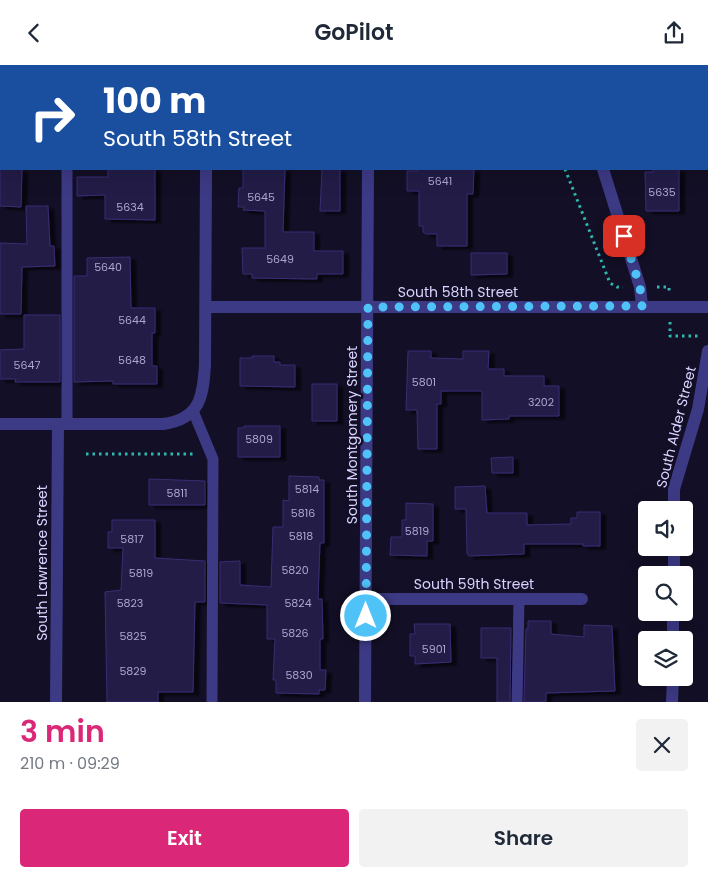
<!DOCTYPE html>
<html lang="en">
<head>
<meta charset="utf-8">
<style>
  :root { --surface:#fff; --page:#f2f2f3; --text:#1f2937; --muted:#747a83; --accent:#db2777 }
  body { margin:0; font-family:Poppins,sans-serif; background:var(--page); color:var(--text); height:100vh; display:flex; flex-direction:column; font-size:19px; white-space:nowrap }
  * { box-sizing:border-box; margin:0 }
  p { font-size:16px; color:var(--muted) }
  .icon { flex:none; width:28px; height:28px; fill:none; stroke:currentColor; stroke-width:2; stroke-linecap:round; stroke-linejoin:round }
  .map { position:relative; height:637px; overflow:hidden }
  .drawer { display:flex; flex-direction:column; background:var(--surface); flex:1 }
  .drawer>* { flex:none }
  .hud { position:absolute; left:0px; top:0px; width:709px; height:105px; box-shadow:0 5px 20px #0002; background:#1a4fa0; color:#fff; overflow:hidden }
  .fabs { position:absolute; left:638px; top:436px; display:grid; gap:10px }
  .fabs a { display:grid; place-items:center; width:55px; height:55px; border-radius:5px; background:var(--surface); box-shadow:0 5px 20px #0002; font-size:25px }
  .pin { position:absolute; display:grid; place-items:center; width:42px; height:42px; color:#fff; margin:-21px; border-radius:10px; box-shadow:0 2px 8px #0006 }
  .me { position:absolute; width:55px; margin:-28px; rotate:0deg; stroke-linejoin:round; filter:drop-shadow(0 0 4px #0008) }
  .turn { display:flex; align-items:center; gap:18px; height:105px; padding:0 20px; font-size:22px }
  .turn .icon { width:65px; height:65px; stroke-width:2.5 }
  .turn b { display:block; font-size:35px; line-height:42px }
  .round { display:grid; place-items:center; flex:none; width:52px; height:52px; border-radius:5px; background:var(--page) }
  .summary { display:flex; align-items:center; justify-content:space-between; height:85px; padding:0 20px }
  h1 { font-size:30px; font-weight:600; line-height:38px; color:var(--accent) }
  .button { display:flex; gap:10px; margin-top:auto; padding:10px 20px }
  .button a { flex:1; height:58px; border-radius:5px; background:var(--accent); color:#fff; font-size:20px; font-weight:600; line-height:58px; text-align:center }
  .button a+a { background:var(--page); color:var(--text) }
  header { display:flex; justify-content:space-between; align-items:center; height:65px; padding:0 20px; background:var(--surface); font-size:22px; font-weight:600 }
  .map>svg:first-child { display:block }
  .building { fill:#241b47; stroke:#3b2d73; filter:url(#shadow) }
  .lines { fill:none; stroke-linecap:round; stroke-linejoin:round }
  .path { stroke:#2fb8b0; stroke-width:3; stroke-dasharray:2.5 4; stroke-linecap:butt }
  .lane { stroke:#3d3a85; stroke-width:11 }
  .street { stroke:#3d3a85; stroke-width:12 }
  .route { stroke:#4fc3f7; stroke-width:9; stroke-dasharray:0 16.2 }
  .labels { text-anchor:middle; stroke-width:5; stroke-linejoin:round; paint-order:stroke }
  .number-label { font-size:11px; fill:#aca6d1 }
  .street-label { font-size:14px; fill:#d9d4ff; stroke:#130f26 }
</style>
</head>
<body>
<header><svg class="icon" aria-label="back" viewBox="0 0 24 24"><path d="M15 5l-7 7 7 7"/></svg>GoPilot<svg class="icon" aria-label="share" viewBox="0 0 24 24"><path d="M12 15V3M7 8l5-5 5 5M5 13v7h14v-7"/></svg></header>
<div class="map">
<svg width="708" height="637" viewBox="0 0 708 637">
  <defs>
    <filter id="shadow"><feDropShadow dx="5.5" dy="3" stdDeviation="1" flood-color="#0009"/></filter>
  </defs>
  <rect width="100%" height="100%" fill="#130f26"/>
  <!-- building -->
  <path class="building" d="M 0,104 L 22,104 L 21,142 L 0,141 Z
    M 108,104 L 155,104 L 155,155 L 105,154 L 105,130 L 77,131 L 77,112 L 108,112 Z
    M 243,104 L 285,104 L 283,167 L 314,167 L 314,186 L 343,186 L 343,209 L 317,209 L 317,214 L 252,213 L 252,209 L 243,209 L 242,183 L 265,183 L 265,146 L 243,145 L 244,142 L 238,142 L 239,123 L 243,123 Z
    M 322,104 L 340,104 L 340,146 L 320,146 Z
    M 417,104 L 474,104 L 473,129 L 467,129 L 467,181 L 437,181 L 437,169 L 426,169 L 423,167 L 423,161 L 419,161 L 419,126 L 407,126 L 407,106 L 417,106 Z
    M 653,104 L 679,104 L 679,146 L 646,146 L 645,107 L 653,107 Z
    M 26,141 L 48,141 L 50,181 L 54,181 L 55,201 L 22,202 L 21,249 L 0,249 L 0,178 L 27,179 Z
    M 471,188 L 507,188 L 507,209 L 471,210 Z
    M 130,192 L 131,243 L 155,243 L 155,268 L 152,268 L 152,301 L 157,301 L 157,319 L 113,319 L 113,316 L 74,317 L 74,211 L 87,211 L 87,193 Z
    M 24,250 L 60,250 L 60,317 L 15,317 L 16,314 L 0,314 L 0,285 L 24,284 Z
    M 408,286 L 431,286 L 431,293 L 463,294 L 463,286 L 489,286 L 488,304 L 504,304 L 504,311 L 544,311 L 544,321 L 559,321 L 559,351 L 509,351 L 509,354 L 482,355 L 482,326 L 441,326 L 441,339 L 437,339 L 437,384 L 418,384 L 417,345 L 406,345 Z
    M 252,291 L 274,291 L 274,297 L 280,297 L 280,300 L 295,300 L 295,322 L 240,321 L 240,293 L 252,293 Z
    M 312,319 L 337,319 L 337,356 L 312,356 Z
    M 244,361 L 280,361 L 280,392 L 238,392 L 238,363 L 244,363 Z
    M 513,392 L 513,408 L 492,408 L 491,393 Z
    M 289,411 L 319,412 L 319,415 L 324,415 L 324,478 L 320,478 L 318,534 L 322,534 L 323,574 L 320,574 L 320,605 L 326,605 L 325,625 L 319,625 L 319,629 L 276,628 L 276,615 L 273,615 L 275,574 L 267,574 L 267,540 L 220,538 L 220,497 L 240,496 L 240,520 L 271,522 L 273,462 L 283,462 L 283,435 L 289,436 Z
    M 149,414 L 205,416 L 205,440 L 149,440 Z
    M 485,421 L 487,448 L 527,448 L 527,460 L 571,459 L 571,453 L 577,453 L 577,447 L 600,447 L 600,481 L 583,481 L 583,479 L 524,479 L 524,489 L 469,491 L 467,488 L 466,444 L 455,444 L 455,422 Z
    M 406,438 L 433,439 L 433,476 L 427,476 L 427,491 L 390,490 L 391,472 L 402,472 L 402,455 L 406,455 Z
    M 112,455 L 155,455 L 155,493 L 205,496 L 205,537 L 195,537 L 193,627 L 158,627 L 158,637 L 107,637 L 105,527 L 121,525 L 123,483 L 108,483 L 108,467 L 112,467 Z
    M 528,556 L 551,556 L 551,569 L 584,572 L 584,560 L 612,561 L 615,626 L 546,628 L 546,637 L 524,637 L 526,564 L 528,564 Z
    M 414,559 L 450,559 L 451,597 L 415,599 L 415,591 L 410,591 L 410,569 L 415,569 Z
    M 481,563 L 511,563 L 510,637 L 497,637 L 497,593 L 481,593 Z"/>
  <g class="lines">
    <!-- path -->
    <path class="path" d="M 532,0 L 532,1
      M 565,104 L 610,218 L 617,222 L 623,222
      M 657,222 L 669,222 L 669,226
      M 670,257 L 670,271 L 700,271
      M 86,389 L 195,389"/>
    <!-- lane -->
    <path class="lane" d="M 67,0 L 67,1
      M 67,104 L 67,359
      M 193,346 L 213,394 L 212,637
      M 517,637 L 519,534"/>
    <!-- street -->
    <path class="street" d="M 205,0 L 205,1
      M 571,0 L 572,1
      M 368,1 L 368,0
      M 603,104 L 640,222 L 642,241
      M 207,242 L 708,242
      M 0,359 L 163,359 C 200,354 203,332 205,300 L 206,104
      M 674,445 L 674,424 L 698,344 L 708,286
      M 674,510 L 674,482
      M 365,534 L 582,534
      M 673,575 L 673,548
      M 56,637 L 58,359
      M 365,637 L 368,104
      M 672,637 L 673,612"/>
  </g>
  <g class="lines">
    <!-- route -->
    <path class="route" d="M 366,551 L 368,242 L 642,241 L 640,222 L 624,171"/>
  </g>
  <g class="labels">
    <!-- number labels -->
    <g class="number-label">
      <text x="440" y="120">5641</text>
      <text x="662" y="131">5635</text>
      <text x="261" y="136">5645</text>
      <text x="130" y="146">5634</text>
      <text x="280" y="198">5649</text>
      <text x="108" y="206">5640</text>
      <text x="132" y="259">5644</text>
      <text x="132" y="299">5648</text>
      <text x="27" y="304">5647</text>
      <text x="424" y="321">5801</text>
      <text x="541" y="341">3202</text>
      <text x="259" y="378">5809</text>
      <text x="307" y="428">5814</text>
      <text x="177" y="432">5811</text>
      <text x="303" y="452">5816</text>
      <text x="417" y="470">5819</text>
      <text x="301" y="475">5818</text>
      <text x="132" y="478">5817</text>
      <text x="295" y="509">5820</text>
      <text x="141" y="512">5819</text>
      <text x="130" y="542">5823</text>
      <text x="298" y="542">5824</text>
      <text x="295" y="572">5826</text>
      <text x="133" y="575">5825</text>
      <text x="434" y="588">5901</text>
      <text x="133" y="610">5829</text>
      <text x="299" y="614">5830</text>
    </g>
    <!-- street labels -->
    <g class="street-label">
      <text x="458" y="232">South 58th Street</text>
      <text transform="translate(676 362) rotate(-76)" y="5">South Alder Street</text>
      <text transform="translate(352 370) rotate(-90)" y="5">South Montgomery Street</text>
      <text transform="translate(42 498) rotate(-90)" y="5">South Lawrence Street</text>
      <text x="474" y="524">South 59th Street</text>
    </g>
  </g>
</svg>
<div class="fabs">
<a><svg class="icon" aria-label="sound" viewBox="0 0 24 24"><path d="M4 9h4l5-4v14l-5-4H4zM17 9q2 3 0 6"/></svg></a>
<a><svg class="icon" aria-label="search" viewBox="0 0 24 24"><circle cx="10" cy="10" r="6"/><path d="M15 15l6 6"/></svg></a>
<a><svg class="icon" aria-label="layers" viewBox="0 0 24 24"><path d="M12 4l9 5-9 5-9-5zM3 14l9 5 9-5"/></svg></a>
</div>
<div class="pin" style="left:624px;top:171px;background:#d93025"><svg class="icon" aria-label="arrive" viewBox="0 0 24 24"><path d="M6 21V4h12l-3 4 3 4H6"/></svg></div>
<svg class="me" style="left:366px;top:551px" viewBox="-20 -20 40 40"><circle r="17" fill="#4fc3f7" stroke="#fff" stroke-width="3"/><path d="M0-11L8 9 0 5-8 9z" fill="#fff"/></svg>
<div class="hud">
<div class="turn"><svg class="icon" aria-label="right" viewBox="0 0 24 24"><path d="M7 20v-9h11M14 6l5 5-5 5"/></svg><div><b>100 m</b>South 58th Street</div></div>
</div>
</div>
<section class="drawer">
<div class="summary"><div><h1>3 min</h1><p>210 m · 09:29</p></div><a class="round"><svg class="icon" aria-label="close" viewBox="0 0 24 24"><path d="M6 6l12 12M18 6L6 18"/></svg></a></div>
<div class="button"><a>Exit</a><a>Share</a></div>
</section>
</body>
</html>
